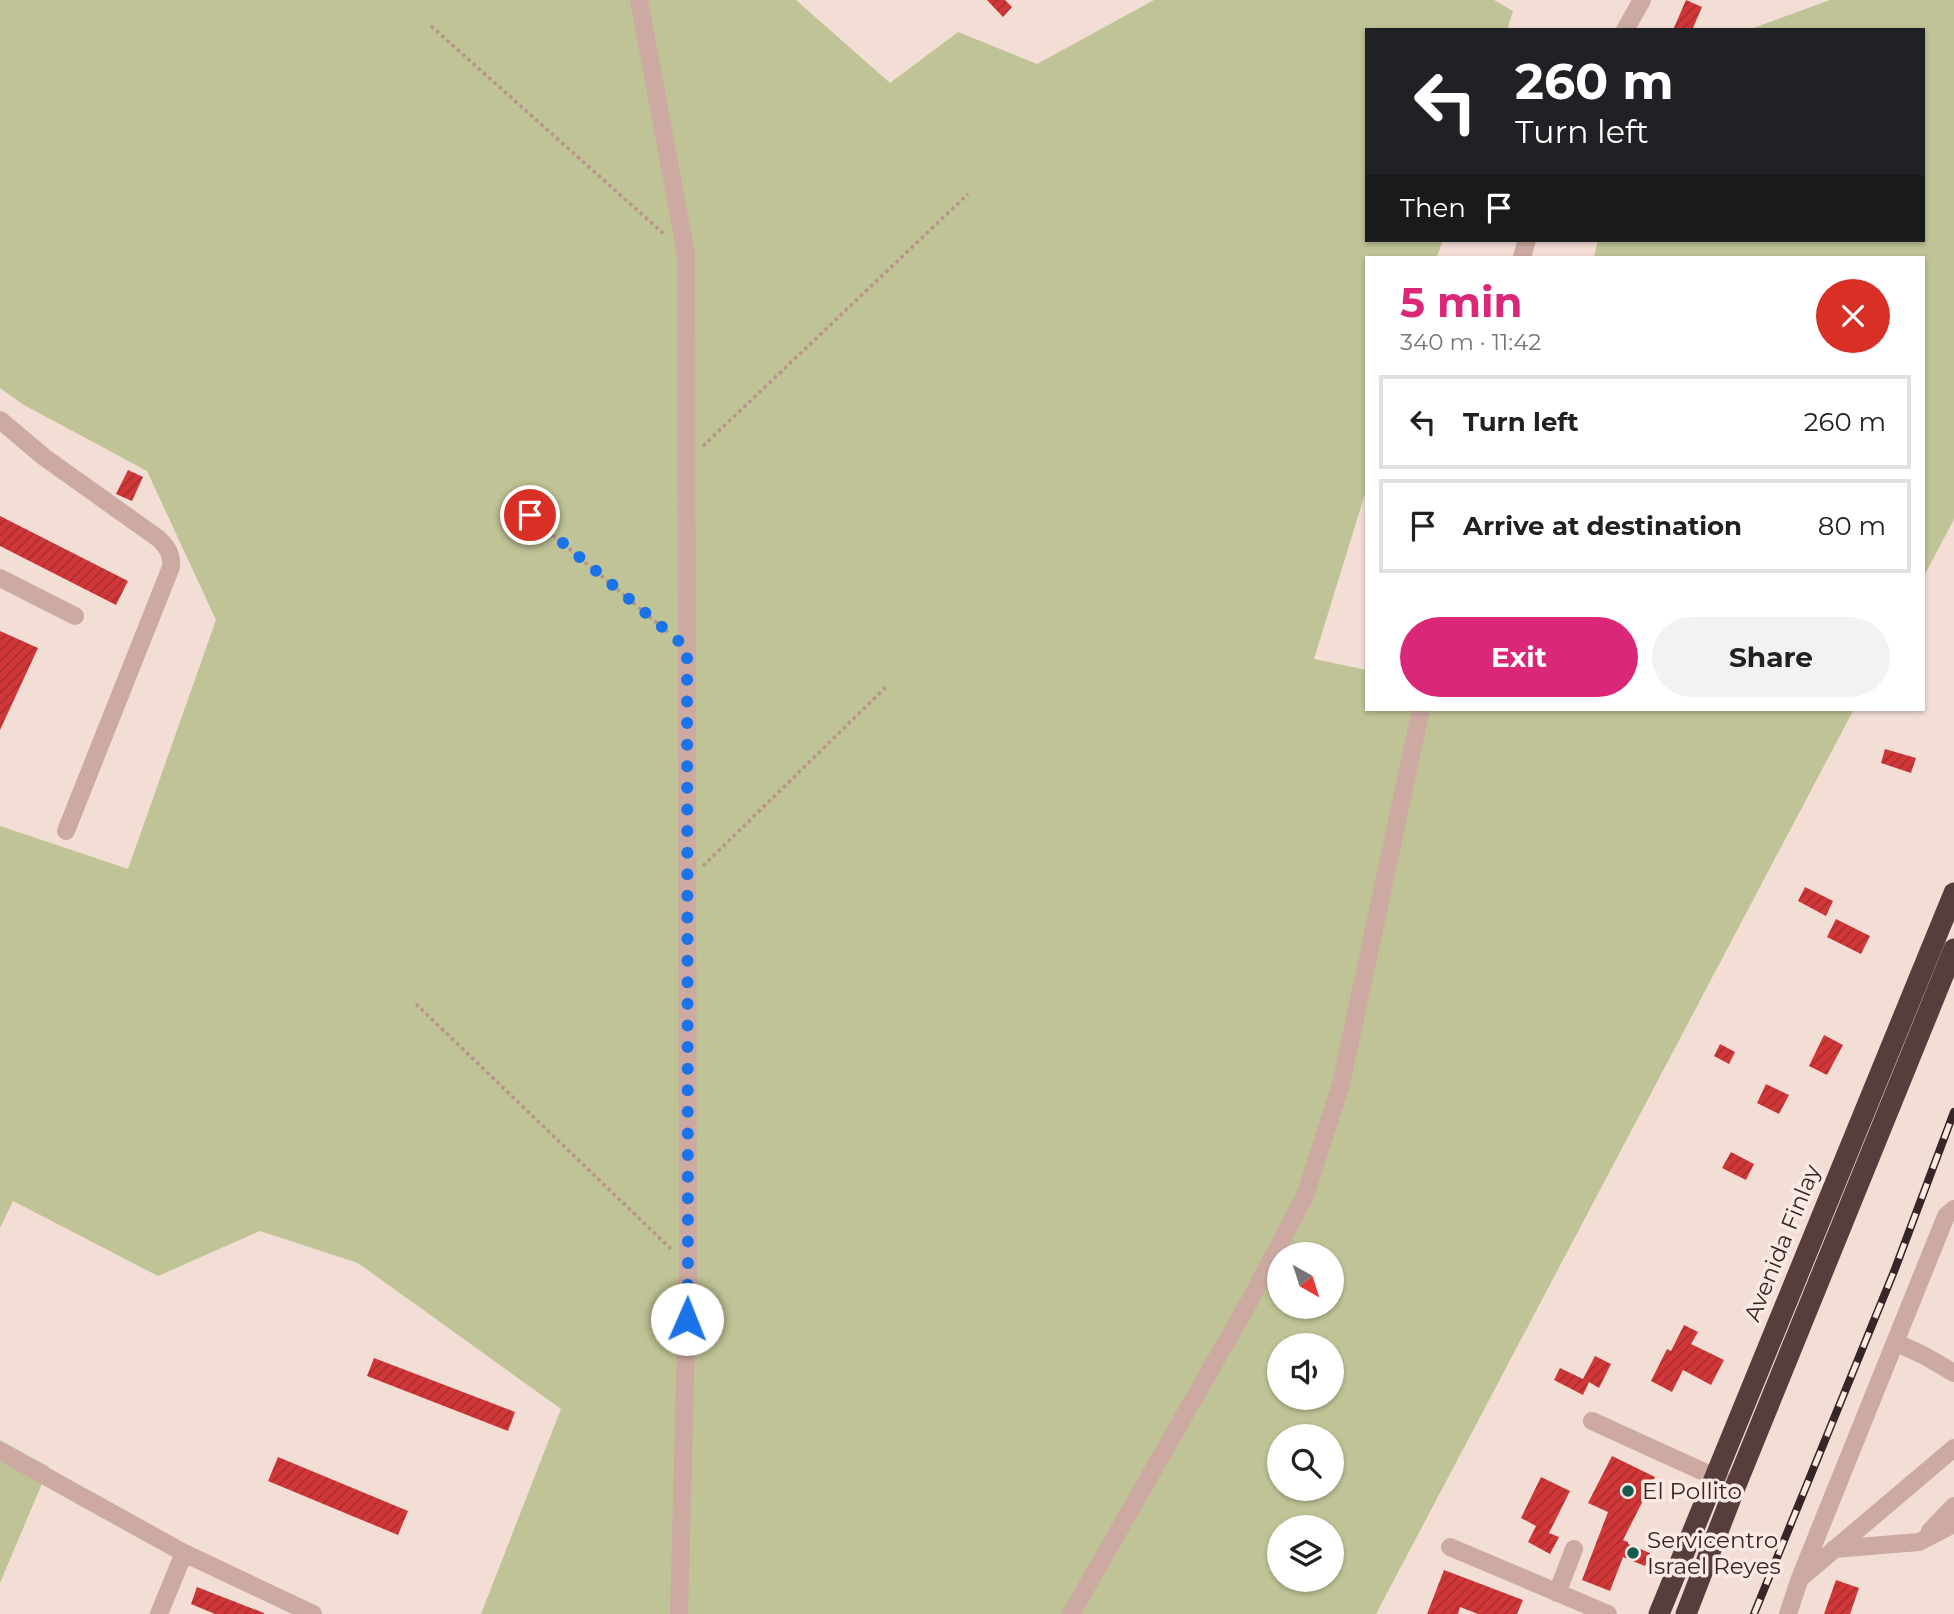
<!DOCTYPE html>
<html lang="en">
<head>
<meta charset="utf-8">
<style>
  :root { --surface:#fff; --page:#f2f2f2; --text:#202124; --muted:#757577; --line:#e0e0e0; --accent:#db2777 }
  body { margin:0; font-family:Montserrat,sans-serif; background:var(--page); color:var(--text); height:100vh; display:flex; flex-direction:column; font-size:26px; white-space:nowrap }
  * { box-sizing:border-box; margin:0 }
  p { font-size:23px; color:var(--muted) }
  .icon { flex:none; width:38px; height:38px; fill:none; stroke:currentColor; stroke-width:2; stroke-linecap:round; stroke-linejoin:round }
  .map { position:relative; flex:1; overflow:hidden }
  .sheet { position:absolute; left:1365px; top:256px; width:560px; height:455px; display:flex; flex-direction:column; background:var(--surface); border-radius:0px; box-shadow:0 2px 5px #0004 }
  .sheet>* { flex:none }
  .hud { position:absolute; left:1365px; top:28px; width:560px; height:214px; border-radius:0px; box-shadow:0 2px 5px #0004; background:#202124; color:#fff; overflow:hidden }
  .needle { width:46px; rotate:141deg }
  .tools { position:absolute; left:1267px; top:1242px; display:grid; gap:14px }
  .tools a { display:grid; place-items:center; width:77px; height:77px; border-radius:50%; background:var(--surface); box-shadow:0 2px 5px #0004; font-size:35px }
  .pin { position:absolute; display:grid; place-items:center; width:60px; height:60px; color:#fff; margin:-30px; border:4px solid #fff; border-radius:50%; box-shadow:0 2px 7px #0007 }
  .me { position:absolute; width:77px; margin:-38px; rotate:1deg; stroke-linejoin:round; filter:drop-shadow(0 0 5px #0008) }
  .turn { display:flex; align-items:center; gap:24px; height:147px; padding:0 35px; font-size:32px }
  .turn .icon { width:91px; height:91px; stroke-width:2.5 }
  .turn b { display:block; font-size:49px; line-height:60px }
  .then { display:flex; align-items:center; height:66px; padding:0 35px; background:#0003; gap:14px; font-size:26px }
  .round { display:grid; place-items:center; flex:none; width:74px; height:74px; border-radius:37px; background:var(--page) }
  .overview { display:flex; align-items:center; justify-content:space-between; height:119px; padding:0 35px }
  h1 { font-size:42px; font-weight:700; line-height:52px; color:var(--accent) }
  .cta { display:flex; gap:14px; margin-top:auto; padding:14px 35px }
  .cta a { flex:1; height:80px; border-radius:42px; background:var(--accent); color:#fff; font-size:28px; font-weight:700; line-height:80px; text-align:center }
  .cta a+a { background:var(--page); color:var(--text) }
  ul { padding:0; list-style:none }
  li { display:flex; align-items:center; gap:21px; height:94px; margin:0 14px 10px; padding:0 21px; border:4px solid var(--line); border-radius:0px }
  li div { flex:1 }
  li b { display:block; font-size:26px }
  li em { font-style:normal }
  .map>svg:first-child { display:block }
  .grass { fill:#bfc395; fill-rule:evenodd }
  .building { fill:url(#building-hatch) }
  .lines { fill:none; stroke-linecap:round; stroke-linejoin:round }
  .path { stroke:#b8948c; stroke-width:3.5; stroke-dasharray:3.5 3.5; stroke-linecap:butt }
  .minor { stroke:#ccaaa2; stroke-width:18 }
  .highway { stroke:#573d3b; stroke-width:21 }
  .rail-casing { stroke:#362625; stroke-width:8 }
  .rail { stroke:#fbeae3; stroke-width:5; stroke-dasharray:16; stroke-linecap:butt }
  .route { stroke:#1a73e8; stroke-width:12; stroke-dasharray:0 21.6 }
  .poi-dot { fill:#175a4e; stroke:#fbeae3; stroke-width:2.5 }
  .labels { text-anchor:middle; stroke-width:7; stroke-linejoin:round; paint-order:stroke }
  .street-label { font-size:23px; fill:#362625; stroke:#fbeae3 }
  .poi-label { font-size:23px; fill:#362625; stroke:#fbeae3; text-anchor:start }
</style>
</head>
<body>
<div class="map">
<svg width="1954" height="1614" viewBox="0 0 1954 1614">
  <defs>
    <pattern id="building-hatch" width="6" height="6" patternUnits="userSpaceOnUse" patternTransform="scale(1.75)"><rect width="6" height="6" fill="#d13738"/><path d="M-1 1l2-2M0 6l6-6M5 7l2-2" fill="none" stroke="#aa2e2f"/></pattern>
  </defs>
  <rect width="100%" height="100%" fill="#f3ded6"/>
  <!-- grass -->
  <path class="grass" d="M 0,0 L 796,0 L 890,83 L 958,32 L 1037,64 L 1154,0 L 1494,0 L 1513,11 L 1507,30 L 1367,30 L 1367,240 L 1443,240 L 1437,257 L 1367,257 L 1367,487 L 1314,659 L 1367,670 L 1367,709 L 1854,709 L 1376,1614 L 481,1614 L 561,1409 L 358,1263 L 260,1231 L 158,1276 L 13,1201 L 0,1228 L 0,826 L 128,869 L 216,620 L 147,471 L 24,405 L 0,388 ZM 1279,1255 L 1332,1255 L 1332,1307 L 1279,1307 ZM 1279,1346 L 1332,1346 L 1332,1398 L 1279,1398 ZM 1279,1437 L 1332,1437 L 1332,1489 L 1279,1489 ZM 1279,1528 L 1332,1528 L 1332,1580 L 1279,1580 Z
    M 1830,0 L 1954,0 L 1954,519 L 1923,578 L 1923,257 L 1594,257 L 1598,240 L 1923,240 L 1923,30 L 1748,30 Z
    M 0,1440 L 49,1467 L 0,1583 Z"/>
  <!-- building -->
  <path class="building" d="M 987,0 L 1005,0 L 1012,7 L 1003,17 Z
    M 1686,0 L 1702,7 L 1692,30 L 1673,30 Z
    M 128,470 L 143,477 L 132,501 L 116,494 Z
    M 0,516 L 128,581 L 116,605 L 0,546 Z
    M 0,631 L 38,648 L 0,730 Z
    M 1885,749 L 1916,758 L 1911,773 L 1881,763 Z
    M 1805,887 L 1833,901 L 1826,916 L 1798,901 Z
    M 1836,919 L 1870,936 L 1861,954 L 1827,937 Z
    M 1824,1035 L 1843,1045 L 1827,1075 L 1809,1066 Z
    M 1720,1044 L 1735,1052 L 1729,1064 L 1714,1056 Z
    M 1766,1084 L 1789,1095 L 1779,1114 L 1757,1103 Z
    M 1731,1152 L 1754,1164 L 1746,1180 L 1722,1168 Z
    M 1684,1325 L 1698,1332 L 1691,1344 L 1724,1360 L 1711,1385 L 1683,1370 L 1672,1392 L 1651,1381 L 1667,1349 L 1671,1351 Z
    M 1595,1356 L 1611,1364 L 1599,1388 L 1589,1382 L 1583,1395 L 1554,1380 L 1560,1368 L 1583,1379 Z
    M 374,1358 L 515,1412 L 508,1431 L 367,1376 Z
    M 1612,1456 L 1655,1477 L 1623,1540 L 1628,1542 L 1628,1544 L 1650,1553 L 1645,1566 L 1623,1557 L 1610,1591 L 1582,1580 L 1608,1512 L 1588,1503 Z
    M 278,1457 L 408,1511 L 398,1535 L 268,1481 Z
    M 1541,1477 L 1570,1491 L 1549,1533 L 1559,1537 L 1550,1554 L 1528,1542 L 1536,1526 L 1521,1518 Z
    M 1444,1570 L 1523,1600 L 1517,1614 L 1478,1614 L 1460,1607 L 1458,1614 L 1427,1614 Z
    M 1836,1580 L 1859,1588 L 1850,1614 L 1824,1614 Z
    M 197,1587 L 264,1613 L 264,1614 L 215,1614 L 191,1604 Z"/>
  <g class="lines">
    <!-- path -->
    <path class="path" d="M 431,26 L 664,234
      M 703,446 L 968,194
      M 510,499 L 669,633
      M 703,866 L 887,686
      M 416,1004 L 672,1250"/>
    <!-- minor -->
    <path class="minor" d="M 639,0 L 686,254 L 688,1266 L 679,1614
      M 1625,30 L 1642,0
      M 1522,257 L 1527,240
      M 0,420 L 44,457 L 159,539 C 168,548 172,555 171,567 L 66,831
      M 0,578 L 75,616
      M 1895,1342 L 1925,1356 L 1954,1373
      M 1592,1421 L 1726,1482
      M 0,1451 L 184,1553 L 313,1614
      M 1930,1531 L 1954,1506
      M 1450,1547 L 1608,1614
      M 1834,1549 L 1919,1542 L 1954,1524
      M 1803,1576 L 1954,1448
      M 1557,1593 L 1574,1549
      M 159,1614 L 184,1553
      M 1071,1614 L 1249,1302 L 1305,1196 L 1341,1084 L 1421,709
      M 1788,1614 L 1800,1578 L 1946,1216 L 1954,1209"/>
    <!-- highway -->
    <path class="highway" d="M 1659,1614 L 1954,893
      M 1686,1614 L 1736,1485 L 1954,949"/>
    <!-- rail casing -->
    <g class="rail-casing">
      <path id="rail" d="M 1754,1614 L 1895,1269 L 1954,1112"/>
    </g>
    <!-- rail -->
    <use href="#rail" class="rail"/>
  </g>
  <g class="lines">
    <!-- route -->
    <path class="route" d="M 530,515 L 687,648 L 688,1266 L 687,1319"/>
  </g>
  <!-- markers -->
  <g class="poi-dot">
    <circle cx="1628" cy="1491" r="7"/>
    <circle cx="1633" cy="1553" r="7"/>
  </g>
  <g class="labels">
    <!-- street labels -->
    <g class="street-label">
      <text transform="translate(1782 1243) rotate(-68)" y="8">Avenida Finlay</text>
    </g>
    <!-- poi labels -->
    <g class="poi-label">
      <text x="1642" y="1499">El Pollito</text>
      <text x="1647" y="1548">Servicentro<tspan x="1647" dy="26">Israel Reyes</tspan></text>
    </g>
  </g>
</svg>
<div class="tools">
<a><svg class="needle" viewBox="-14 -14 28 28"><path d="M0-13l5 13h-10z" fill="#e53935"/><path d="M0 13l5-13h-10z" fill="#757577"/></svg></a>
<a><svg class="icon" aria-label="sound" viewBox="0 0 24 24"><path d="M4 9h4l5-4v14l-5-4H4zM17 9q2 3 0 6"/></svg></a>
<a><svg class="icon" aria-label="search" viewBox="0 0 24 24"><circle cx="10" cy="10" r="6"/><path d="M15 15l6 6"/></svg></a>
<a><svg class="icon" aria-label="layers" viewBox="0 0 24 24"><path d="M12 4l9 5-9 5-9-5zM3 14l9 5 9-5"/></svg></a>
</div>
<div class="pin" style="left:530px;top:515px;background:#d93025"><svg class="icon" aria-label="arrive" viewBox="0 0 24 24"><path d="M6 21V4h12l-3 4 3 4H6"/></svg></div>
<svg class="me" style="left:687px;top:1319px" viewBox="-20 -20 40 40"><circle r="19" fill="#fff"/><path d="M0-13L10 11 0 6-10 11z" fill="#1a73e8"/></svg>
<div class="hud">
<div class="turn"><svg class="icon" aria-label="left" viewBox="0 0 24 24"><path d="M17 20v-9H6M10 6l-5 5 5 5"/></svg><div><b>260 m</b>Turn left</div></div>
<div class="then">Then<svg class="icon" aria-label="arrive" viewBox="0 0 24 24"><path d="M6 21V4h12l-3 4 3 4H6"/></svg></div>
</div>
<section class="sheet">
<div class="overview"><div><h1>5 min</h1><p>340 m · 11:42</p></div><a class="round" style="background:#d93025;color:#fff"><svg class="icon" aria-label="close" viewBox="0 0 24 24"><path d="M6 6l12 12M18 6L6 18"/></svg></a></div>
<ul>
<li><svg class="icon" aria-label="left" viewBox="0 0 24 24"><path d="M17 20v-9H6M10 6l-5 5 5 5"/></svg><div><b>Turn left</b></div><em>260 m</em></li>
<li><svg class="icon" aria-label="arrive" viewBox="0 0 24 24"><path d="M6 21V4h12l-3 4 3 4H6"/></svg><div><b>Arrive at destination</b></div><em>80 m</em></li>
</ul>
<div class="cta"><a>Exit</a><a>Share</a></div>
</section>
</div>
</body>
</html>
